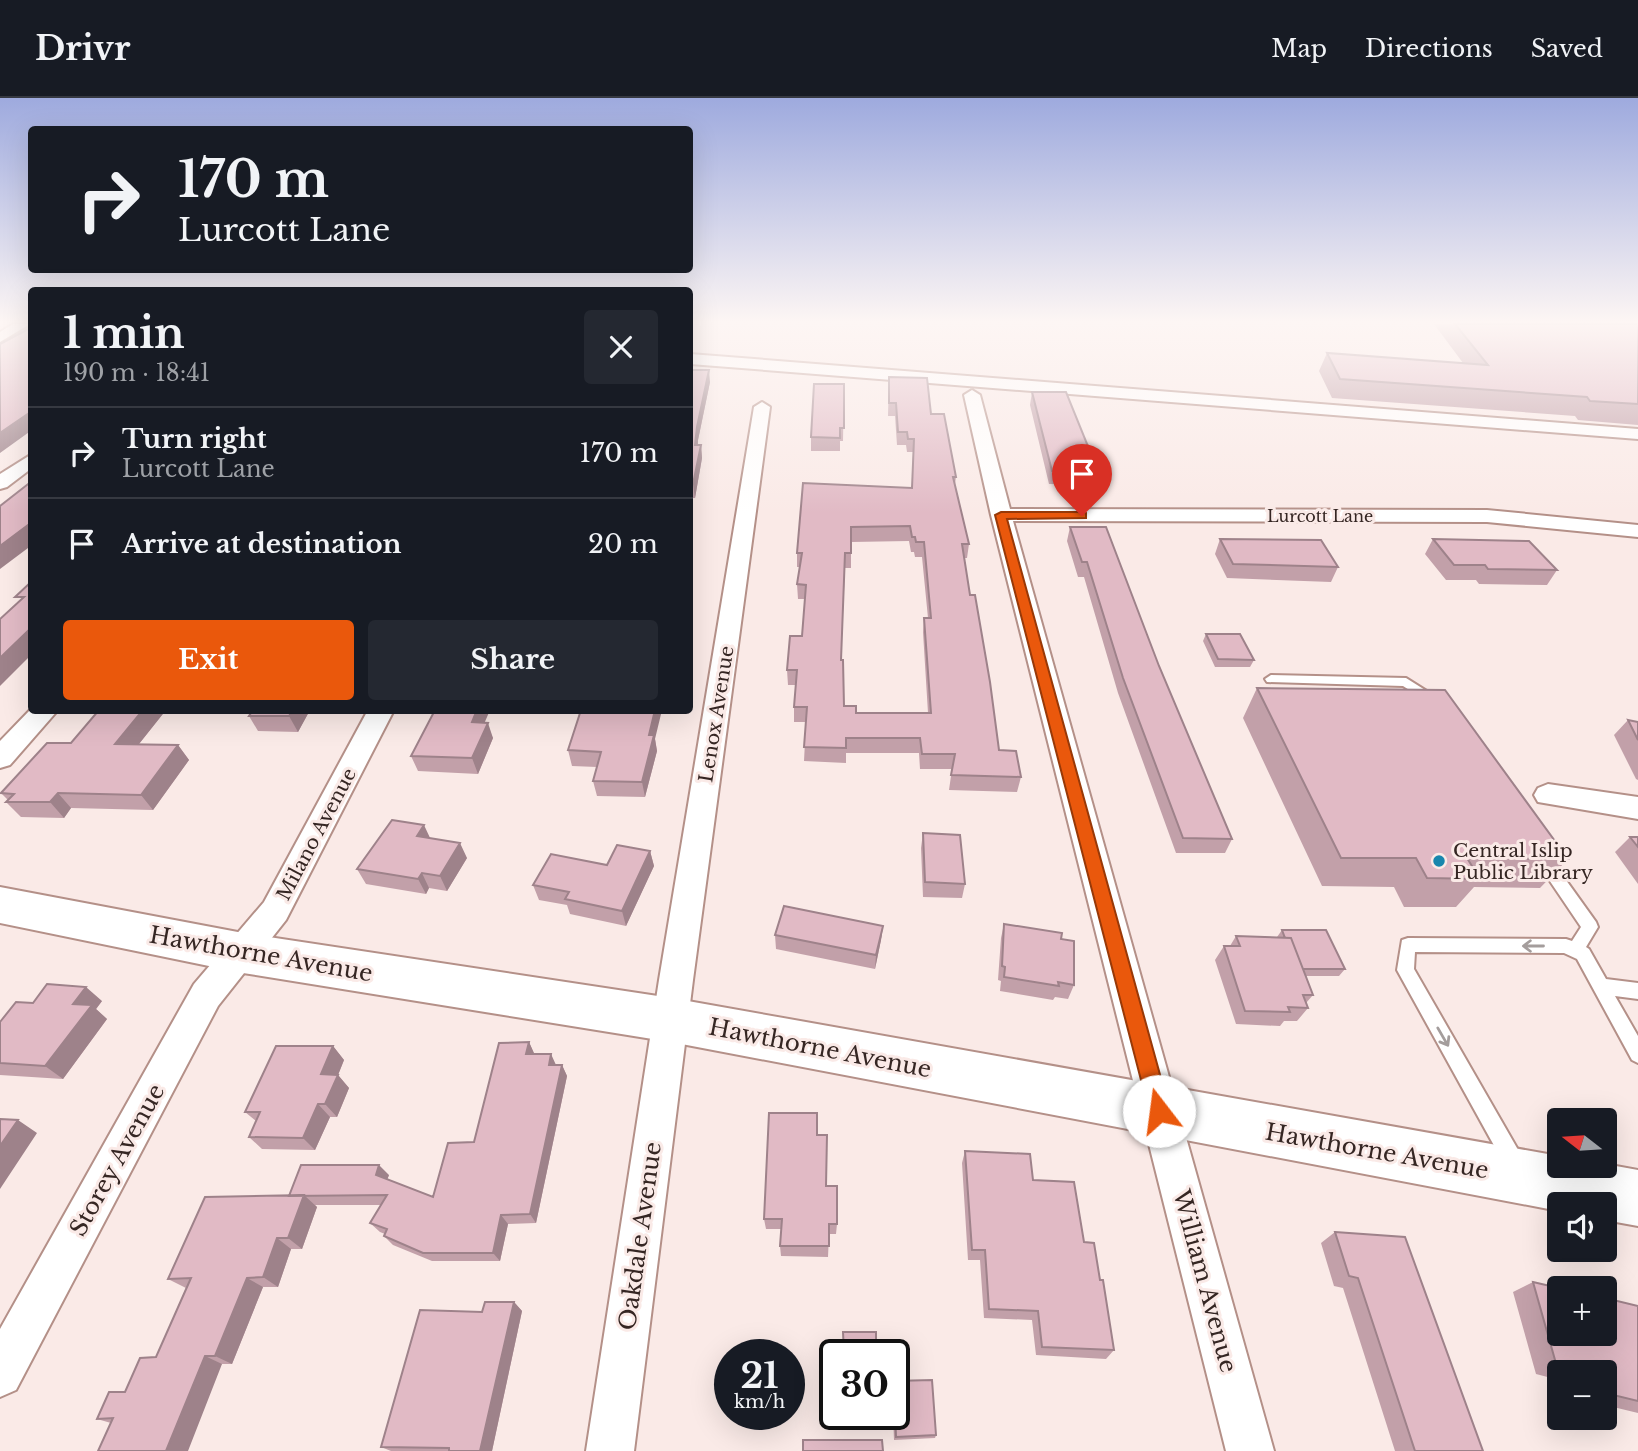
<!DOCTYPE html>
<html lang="en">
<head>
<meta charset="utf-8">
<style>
  :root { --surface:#171b24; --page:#242831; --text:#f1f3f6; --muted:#9ea1a6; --line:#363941; --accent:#ea580c }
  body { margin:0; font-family:"Libre Baskerville",serif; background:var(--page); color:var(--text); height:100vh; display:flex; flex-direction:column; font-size:26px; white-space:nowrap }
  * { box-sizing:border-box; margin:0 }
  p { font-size:23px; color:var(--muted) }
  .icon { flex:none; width:38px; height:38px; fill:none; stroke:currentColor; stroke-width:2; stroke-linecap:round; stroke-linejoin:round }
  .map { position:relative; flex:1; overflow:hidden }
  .details { position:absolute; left:28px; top:189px; width:665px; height:427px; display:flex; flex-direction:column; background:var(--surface); border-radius:7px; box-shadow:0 7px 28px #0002 }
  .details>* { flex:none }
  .hud { position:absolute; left:28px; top:28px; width:665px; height:147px; border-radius:7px; box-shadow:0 7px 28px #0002; background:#171b24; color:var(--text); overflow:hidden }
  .needle { width:46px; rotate:287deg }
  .fabs { position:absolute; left:1547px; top:1010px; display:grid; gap:14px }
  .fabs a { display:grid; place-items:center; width:70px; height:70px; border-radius:7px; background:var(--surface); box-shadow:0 7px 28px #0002; font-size:35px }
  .speed { position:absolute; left:714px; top:1241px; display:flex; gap:14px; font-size:35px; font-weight:700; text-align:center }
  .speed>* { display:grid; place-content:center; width:91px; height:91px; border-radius:50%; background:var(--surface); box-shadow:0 7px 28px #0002; line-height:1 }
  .speed small { font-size:18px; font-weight:400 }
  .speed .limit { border:4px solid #111; border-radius:10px; background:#fff; color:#111 }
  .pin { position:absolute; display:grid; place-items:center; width:60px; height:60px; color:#fff; margin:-72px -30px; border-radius:50% 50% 50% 0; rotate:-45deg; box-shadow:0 0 7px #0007 }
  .pin .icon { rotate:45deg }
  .me { position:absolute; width:77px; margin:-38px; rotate:345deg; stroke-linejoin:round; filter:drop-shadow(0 0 5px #0008) }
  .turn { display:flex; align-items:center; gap:24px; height:147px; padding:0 35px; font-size:32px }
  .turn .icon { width:91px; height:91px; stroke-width:2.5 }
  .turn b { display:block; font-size:49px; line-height:60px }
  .round { display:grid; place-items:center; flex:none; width:74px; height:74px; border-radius:7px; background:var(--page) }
  .summary { display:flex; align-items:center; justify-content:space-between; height:119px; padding:0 35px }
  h1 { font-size:42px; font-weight:700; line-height:52px }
  .button { display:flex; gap:14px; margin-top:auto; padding:14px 35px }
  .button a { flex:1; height:80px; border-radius:7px; background:var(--accent); color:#fff; font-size:28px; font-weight:700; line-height:80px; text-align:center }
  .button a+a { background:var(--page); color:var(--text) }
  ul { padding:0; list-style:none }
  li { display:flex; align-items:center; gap:21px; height:91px; padding:0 35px; border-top:2px solid var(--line) }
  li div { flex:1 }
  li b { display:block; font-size:26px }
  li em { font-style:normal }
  header { display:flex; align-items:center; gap:42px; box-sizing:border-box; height:98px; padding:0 35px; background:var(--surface); border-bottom:2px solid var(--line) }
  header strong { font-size:33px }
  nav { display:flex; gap:38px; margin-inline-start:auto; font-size:24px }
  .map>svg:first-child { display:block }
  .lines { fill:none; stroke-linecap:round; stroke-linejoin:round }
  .lane-casing { stroke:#b49088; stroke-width:4 }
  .street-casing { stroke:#b49088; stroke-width:4 }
  .secondary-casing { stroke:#b49088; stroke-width:4 }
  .lane { fill:#fff; fill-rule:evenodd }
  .street { fill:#fff; fill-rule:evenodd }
  .secondary { fill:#fff; fill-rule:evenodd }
  .wall { fill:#c2a0a9; fill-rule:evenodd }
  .shaded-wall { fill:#9e828a }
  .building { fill:#e1bac5; stroke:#9e828a; stroke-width:2; fill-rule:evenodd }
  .oneway { stroke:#a49d9c }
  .route { fill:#ea580c; stroke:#983908; stroke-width:2 }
  .poi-dot { fill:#1886ad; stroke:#faeae7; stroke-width:2.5 }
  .labels { text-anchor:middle; stroke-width:6; stroke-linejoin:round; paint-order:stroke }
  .far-street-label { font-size:16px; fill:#352623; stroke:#faeae7 }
  .street-label { font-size:19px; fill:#352623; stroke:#faeae7 }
  .poi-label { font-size:19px; fill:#352623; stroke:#faeae7; text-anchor:start }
  .near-street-label { font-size:23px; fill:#352623; stroke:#faeae7 }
</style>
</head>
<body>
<header>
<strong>Drivr</strong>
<nav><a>Map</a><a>Directions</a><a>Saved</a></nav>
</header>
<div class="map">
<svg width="1638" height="1353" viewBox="0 0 1638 1353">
  <rect width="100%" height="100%" fill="#faeae7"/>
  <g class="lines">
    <!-- lane casing -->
    <g class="lane-casing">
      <path id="lane" d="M 1271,577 L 1406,580 L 1441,602 L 1435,606 L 1430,605 L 1403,588 L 1267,584 L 1265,581 Z
        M 1543,755 L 1548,757 L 1596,824 L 1598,829 L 1586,849 L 1589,851 L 1606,881 L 1638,885 L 1638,901 L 1615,898 L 1638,938 L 1638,965 L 1632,962 L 1577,861 L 1564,855 L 1415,854 L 1414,871 L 1521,1057 L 1524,1064 L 1521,1071 L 1514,1074 L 1507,1071 L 1397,872 L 1402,842 L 1408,840 L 1566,841 L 1572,843 L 1581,829 L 1535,761 L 1538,757 Z"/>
    </g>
    <!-- street casing -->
    <g class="street-casing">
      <path id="street" d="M 13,226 L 30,226 L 0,244 L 0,234 Z
        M 690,256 L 1638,331 L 1638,341 L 690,266 Z
        M 972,292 L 980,297 L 1010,411 L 1487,412 L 1638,427 L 1638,439 L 1487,424 L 1013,423 L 1274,1353 L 1226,1353 L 991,417 L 964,297 Z
        M 762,304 L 770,309 L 693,882 L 634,1353 L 586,1353 L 659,882 L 754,309 Z
        M 32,356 L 32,370 L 7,389 L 0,391 L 0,376 Z
        M 32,610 L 32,612 L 58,612 L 10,667 L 0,670 L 0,643 Z
        M 368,612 L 394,612 L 286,822 L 218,908 L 16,1292 L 0,1299 L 0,1231 L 194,886 L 264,804 Z
        M 1548,686 L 1638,699 L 1638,721 L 1538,704 L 1534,697 L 1538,690 Z"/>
    </g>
    <!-- secondary casing -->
    <g class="secondary-casing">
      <path id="secondary" d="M 0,789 L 243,835 L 671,900 L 1559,1058 L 1559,1068 L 1605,1066 L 1638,1072 L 1638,1128 L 1605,1122 L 1605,1106 L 1559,1106 L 1559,1113 L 671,944 L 243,875 L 0,825 Z"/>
    </g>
    <!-- lane -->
    <use href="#lane" class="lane"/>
    <!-- street -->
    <use href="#street" class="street"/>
    <!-- secondary -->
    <use href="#secondary" class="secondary"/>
  </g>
  <!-- wall -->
  <path class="wall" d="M 1434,226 L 1638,226 L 1638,327 L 1578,322 L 1575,318 L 1332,300 L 1319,273 L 1327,255 L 1463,265 Z
    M 690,272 L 710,284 L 698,342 L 698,347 L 701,347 L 702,360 L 695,400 L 690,400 Z
    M 889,279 L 931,316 L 956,379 L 955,386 L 969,446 L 967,460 L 964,460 L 970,497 L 999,652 L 1021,679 L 1017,694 L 949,692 L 952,671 L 920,671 L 919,655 L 846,655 L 846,665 L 804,663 L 806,624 L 794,624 L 794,609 L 796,587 L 788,587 L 787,572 L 802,538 L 805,501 L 798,501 L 797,486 L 800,469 L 797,469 L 797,455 L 912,390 L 913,354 L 907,354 L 906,347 L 897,347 L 895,318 L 888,318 ZM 909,443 L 911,454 L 914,454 L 915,459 L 922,459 L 928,520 L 924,520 L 923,534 L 928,615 L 856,615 L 844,608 L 841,562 L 845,470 L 851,470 L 851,444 Z
    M 844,286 L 843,343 L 840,343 L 840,353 L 811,353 L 811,339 Z
    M 1032,294 L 1098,373 L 1095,387 L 1049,386 L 1030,307 Z
    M 1070,429 L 1159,568 L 1232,741 L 1225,755 L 1176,755 L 1118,595 L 1084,479 L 1078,479 L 1067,443 Z
    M 1220,441 L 1338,469 L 1331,484 L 1227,480 L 1215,456 Z
    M 1433,441 L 1557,472 L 1547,487 L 1479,486 L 1476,482 L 1446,482 L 1425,456 Z
    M 1206,536 L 1254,562 L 1250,569 L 1215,569 L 1203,543 Z
    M 1257,590 L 1568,761 L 1540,790 L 1474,789 L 1456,809 L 1404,809 L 1394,789 L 1322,788 L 1243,620 Z
    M 99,612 L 166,612 L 139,646 L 178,647 L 189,662 L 153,712 L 71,710 L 64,720 L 21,719 L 6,704 L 8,702 L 1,695 L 71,645 Z
    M 253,612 L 310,612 L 298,634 L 258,633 L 249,618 Z
    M 1628,622 L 1638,624 L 1638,682 L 1636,681 L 1614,637 Z
    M 484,625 L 493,640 L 478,676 L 418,673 L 411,658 Z
    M 655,641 L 657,653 L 645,699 L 597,698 L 593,683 L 597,669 L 572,668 L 568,652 Z
    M 923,735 L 965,786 L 962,800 L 923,799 L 921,750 Z
    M 1630,739 L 1638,739 L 1638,786 L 1615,754 Z
    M 430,740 L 467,760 L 447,793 L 429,790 L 426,796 L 366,786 L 357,771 Z
    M 650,753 L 654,768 L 626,828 L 570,816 L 567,807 L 539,802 L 533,787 L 607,767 Z
    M 1004,826 L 1061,841 L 1074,887 L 1068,901 L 1055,899 L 1053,902 L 1000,893 L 1001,883 L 998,882 L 1001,840 Z
    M 883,828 L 881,842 L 875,871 L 776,851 L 775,837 Z
    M 1282,832 L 1345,871 L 1339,878 L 1306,878 L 1313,897 L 1306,905 L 1308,910 L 1297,923 L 1284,923 L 1280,928 L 1236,926 L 1215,862 L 1224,848 L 1230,848 L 1236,838 L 1277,839 Z
    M 102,903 L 96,911 L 107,921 L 63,981 L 0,977 L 0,924 L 33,905 Z
    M 529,944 L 534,956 L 556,967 L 562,967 L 567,978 L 536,1125 L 508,1126 L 500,1163 L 432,1163 L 393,1147 L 384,1138 L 385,1136 L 380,1134 L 370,1125 L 382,1107 L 315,1107 L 317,1109 L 302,1151 L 291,1151 L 278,1189 L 263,1189 L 232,1266 L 222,1266 L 111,1325 L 97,1321 L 125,1294 L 156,1259 L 186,1190 L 168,1181 L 289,1098 L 389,1077 L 387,1082 L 433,1099 L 474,1044 Z
    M 333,948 L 344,962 L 338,977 L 349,990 L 337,1019 L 330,1019 L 315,1052 L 262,1051 L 249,1039 L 256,1023 L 245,1014 Z
    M 817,1037 L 826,1088 L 837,1126 L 836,1136 L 829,1136 L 828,1159 L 781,1158 L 780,1148 L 781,1131 L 766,1131 L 764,1121 Z
    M 965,1053 L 1033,1082 L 1084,1144 L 1100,1182 L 1114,1252 L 1106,1261 L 1036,1257 L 1032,1222 L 984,1220 L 980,1162 L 968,1162 L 962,1065 Z
    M 1335,1134 L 1483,1353 L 1395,1353 L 1343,1190 L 1334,1188 L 1321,1145 Z
    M 1533,1184 L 1638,1208 L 1638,1315 L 1605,1307 L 1605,1274 L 1559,1274 L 1559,1282 L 1536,1276 L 1513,1194 Z
    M 514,1204 L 522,1213 L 492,1353 L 391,1353 L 381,1349 L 482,1214 Z
    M 893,1316 L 894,1316 L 936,1337 L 935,1340 L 894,1342 Z"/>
  <!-- shaded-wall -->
  <path class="shaded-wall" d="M 709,272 L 710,284 L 698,342 L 697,360 L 695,347 L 697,329 Z
    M 32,313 L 32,332 L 0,355 L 0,335 Z
    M 701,347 L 702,360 L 695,400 L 693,386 Z
    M 32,424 L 32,447 L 0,471 L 0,448 Z
    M 32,529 L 32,556 L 0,588 L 0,560 Z
    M 143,612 L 166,612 L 127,661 L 115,646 Z
    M 293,612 L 310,612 L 298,634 L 289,618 Z
    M 477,612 L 490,612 L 478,640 L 472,624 Z
    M 655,612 L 662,612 L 655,641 L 657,653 L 645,699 L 642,684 L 649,637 Z
    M 488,625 L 493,640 L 478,676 L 472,660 Z
    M 178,647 L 189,662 L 153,712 L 141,697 Z
    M 58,695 L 71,710 L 64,720 L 50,704 Z
    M 424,727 L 431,742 L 417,738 Z
    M 460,745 L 467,760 L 447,793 L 440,778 Z
    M 650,753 L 654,768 L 626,828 L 622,813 Z
    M 422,775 L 429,790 L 426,796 L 418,781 Z
    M 883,828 L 881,842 L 875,871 L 876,857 Z
    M 86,889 L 102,903 L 96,911 L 107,921 L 63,981 L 45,968 L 73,906 Z
    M 529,944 L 534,955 L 532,968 L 526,956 Z
    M 333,948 L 344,962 L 338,977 L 349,990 L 337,1019 L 325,1006 L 321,976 Z
    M 551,956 L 556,967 L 549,967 Z
    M 562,967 L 567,978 L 536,1125 L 530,1116 Z
    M 318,1006 L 330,1019 L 315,1052 L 303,1040 Z
    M 18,1022 L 37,1035 L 0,1091 L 0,1048 Z
    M 379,1067 L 389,1077 L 385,1087 L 376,1077 Z
    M 304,1097 L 317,1109 L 302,1151 L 288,1140 Z
    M 501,1117 L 508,1126 L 500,1163 L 493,1155 Z
    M 277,1140 L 291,1151 L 278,1189 L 263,1179 Z
    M 247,1180 L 263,1189 L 232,1266 L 215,1258 Z
    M 514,1204 L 522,1213 L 492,1353 L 480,1353 Z
    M 205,1258 L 222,1266 L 188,1353 L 166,1353 Z"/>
  <!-- building -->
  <path class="building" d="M 1455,226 L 1638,226 L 1638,306 L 1590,303 L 1587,299 L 1340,281 L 1327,255 L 1488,267 Z
    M 32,229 L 32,313 L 0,335 L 0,246 Z
    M 690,272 L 709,272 L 697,329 L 695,347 L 701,347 L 693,386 L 690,386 Z
    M 889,279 L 927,280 L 931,316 L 944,316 L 956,379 L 953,379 L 969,446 L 962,446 L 970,497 L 975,497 L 990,584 L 999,652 L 1016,653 L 1021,679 L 951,677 L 955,656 L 922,656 L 920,640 L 846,640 L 846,650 L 804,649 L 807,609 L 794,609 L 797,572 L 787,572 L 790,538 L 802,538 L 806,487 L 797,486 L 802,455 L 797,455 L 803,385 L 912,390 L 914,341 L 908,341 L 907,334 L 898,334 L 896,305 L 889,305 ZM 910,428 L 912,439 L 915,439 L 916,444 L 924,444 L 931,520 L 924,520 L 931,615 L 856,615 L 856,608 L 844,608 L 843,562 L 841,562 L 845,455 L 851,455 L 851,429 Z
    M 814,286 L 844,286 L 844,330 L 840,330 L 840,340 L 811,339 Z
    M 1032,294 L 1066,294 L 1098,373 L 1052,373 Z
    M 32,383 L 32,424 L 0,448 L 0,408 Z
    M 1070,429 L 1106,429 L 1159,568 L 1232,741 L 1183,740 L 1123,580 L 1087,464 L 1082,464 Z
    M 1220,441 L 1321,442 L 1338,469 L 1233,466 Z
    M 1433,441 L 1529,443 L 1557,472 L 1488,471 L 1485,467 L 1454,467 Z
    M 32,483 L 32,529 L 0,560 L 0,521 L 24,499 L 15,499 Z
    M 1206,536 L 1240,536 L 1254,562 L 1218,561 Z
    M 1257,590 L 1445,592 L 1568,761 L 1467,760 L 1480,781 L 1427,780 L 1416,760 L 1341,760 Z
    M 99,612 L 143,612 L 115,646 L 178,647 L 141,697 L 58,695 L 50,704 L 6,704 L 14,696 L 1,695 L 47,645 L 71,645 Z
    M 253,612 L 293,612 L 289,618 L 249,618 Z
    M 435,612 L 477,612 L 472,624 L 488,625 L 472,660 L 411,658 Z
    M 581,612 L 655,612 L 649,637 L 654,637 L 642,684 L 593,683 L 601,654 L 568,652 Z
    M 1628,622 L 1638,624 L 1638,642 Z
    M 392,722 L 424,727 L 417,738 L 460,745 L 440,778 L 422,775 L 418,781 L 357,771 Z
    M 923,735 L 960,737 L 965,786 L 925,784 Z
    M 1630,739 L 1638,739 L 1638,749 Z
    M 617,747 L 650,753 L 622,813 L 565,801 L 569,794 L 533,787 L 551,756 L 607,767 Z
    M 784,808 L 883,828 L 876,857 L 775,837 Z
    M 1004,826 L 1062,835 L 1061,841 L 1074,843 L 1074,887 L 1058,884 L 1059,888 L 1004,879 L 1005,869 L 1002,868 Z
    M 1282,832 L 1326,832 L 1345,871 L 1303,871 L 1291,840 L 1285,840 Z
    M 1236,838 L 1291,840 L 1313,897 L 1303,897 L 1308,910 L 1288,909 L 1290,914 L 1245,913 L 1224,848 L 1240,848 Z
    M 47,886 L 86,889 L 73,906 L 92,907 L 45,968 L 0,965 L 0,924 L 16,904 L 33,905 Z
    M 529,944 L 526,956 L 551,956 L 549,967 L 562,967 L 530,1116 L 501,1117 L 493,1155 L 423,1155 L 384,1138 L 387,1131 L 370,1125 L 387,1097 L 289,1098 L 301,1067 L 379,1067 L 376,1077 L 433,1099 L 448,1045 L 474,1044 L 499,945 Z
    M 276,948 L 333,948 L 321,976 L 338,977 L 325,1006 L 318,1006 L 303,1040 L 249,1039 L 260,1014 L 245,1014 Z
    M 769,1015 L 817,1015 L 817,1037 L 827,1037 L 826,1088 L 837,1088 L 837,1126 L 829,1126 L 829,1148 L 780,1148 L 782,1121 L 764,1121 Z
    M 0,1021 L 18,1022 L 0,1048 Z
    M 965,1053 L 1030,1056 L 1033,1082 L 1074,1084 L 1084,1144 L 1094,1145 L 1100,1182 L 1103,1182 L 1114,1252 L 1042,1249 L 1038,1213 L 989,1211 L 985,1152 L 972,1152 Z
    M 304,1097 L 288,1140 L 277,1140 L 263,1179 L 247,1180 L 215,1258 L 205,1258 L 166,1353 L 98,1353 L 113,1320 L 97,1321 L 109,1294 L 125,1294 L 140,1260 L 156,1259 L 191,1180 L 168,1181 L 205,1099 Z
    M 1335,1134 L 1405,1139 L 1483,1353 L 1415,1353 L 1358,1180 L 1349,1178 Z
    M 1533,1184 L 1559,1190 L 1559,1236 L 1605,1236 L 1605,1200 L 1638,1208 L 1638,1303 L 1605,1295 L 1605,1274 L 1580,1274 L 1557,1269 Z
    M 485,1204 L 514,1204 L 480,1353 L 449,1353 L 449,1350 L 381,1349 L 420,1212 L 482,1214 Z
    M 843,1234 L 876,1234 L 876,1256 L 844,1256 Z
    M 932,1282 L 936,1337 L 896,1339 L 894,1283 Z
    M 803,1342 L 882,1342 L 883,1353 L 803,1353 Z"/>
  <!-- one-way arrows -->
  <defs><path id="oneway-shaft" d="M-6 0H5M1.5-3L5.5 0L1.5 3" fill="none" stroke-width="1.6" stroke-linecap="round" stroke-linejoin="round" transform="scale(1.75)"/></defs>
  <g class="oneway">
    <use href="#oneway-shaft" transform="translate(1533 848) rotate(-180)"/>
    <use href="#oneway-shaft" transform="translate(1443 939) rotate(60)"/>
  </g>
  <!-- sky -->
  <linearGradient id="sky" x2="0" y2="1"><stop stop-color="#9eaade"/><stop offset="0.54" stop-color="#fdf6f4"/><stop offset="1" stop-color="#fdf6f4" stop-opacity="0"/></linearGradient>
  <rect width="1638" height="415" fill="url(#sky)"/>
  <!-- route -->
  <path class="route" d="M 1082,414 L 1086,415 L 1086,420 L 1007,421 L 1170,1013 L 1167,1020 L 1159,1023 L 1152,1020 L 1149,1013 L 995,417 L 1001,414 Z"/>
  <!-- markers -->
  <circle class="poi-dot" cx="1439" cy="763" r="7"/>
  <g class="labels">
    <!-- far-street labels -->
    <g class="far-street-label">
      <text x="1320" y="424">Lurcott Lane</text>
    </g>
    <!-- street labels -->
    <g class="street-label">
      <text transform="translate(716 616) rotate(-81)" y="7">Lenox Avenue</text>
      <text transform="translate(316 736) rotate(-62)" y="7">Milano Avenue</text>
    </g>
    <!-- poi labels -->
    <g class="poi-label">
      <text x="1453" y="759">Central Islip<tspan x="1453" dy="22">Public Library</tspan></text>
    </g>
    <!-- near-street labels -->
    <g class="near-street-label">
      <text transform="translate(261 856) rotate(10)" y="8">Hawthorne Avenue</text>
      <text transform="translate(820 950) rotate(11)" y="8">Hawthorne Avenue</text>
      <text transform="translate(1377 1053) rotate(10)" y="8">Hawthorne Avenue</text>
      <text transform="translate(117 1062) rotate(-61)" y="8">Storey Avenue</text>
      <text transform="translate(640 1138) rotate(-82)" y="8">Oakdale Avenue</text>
      <text transform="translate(1205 1183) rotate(75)" y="8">William Avenue</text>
    </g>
  </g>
</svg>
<div class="fabs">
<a><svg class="needle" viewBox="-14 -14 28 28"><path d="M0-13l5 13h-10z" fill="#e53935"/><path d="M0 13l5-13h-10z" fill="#9ea1a6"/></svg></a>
<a><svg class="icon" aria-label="sound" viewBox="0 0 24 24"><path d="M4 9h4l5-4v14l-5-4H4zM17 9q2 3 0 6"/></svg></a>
<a>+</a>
<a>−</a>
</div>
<div class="speed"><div>21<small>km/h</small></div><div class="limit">30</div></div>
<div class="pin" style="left:1082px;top:418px;background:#d93025"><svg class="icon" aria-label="arrive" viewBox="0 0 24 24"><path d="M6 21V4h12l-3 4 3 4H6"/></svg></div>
<svg class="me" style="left:1159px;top:1013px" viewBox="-20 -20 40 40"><circle r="19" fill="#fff"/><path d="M0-13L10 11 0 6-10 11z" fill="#ea580c"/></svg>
<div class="hud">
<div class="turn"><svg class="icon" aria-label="right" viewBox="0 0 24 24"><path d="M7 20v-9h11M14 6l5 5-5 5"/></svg><div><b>170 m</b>Lurcott Lane</div></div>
</div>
<section class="details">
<div class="summary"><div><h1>1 min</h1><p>190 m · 18:41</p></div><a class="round"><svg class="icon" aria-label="close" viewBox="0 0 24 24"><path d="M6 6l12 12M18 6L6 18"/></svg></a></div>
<ul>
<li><svg class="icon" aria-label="right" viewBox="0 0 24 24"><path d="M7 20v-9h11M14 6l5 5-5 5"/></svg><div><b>Turn right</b><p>Lurcott Lane</p></div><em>170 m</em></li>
<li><svg class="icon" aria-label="arrive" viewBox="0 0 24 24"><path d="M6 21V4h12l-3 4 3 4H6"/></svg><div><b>Arrive at destination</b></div><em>20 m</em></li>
</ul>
<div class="button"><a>Exit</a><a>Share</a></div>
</section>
</div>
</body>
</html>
